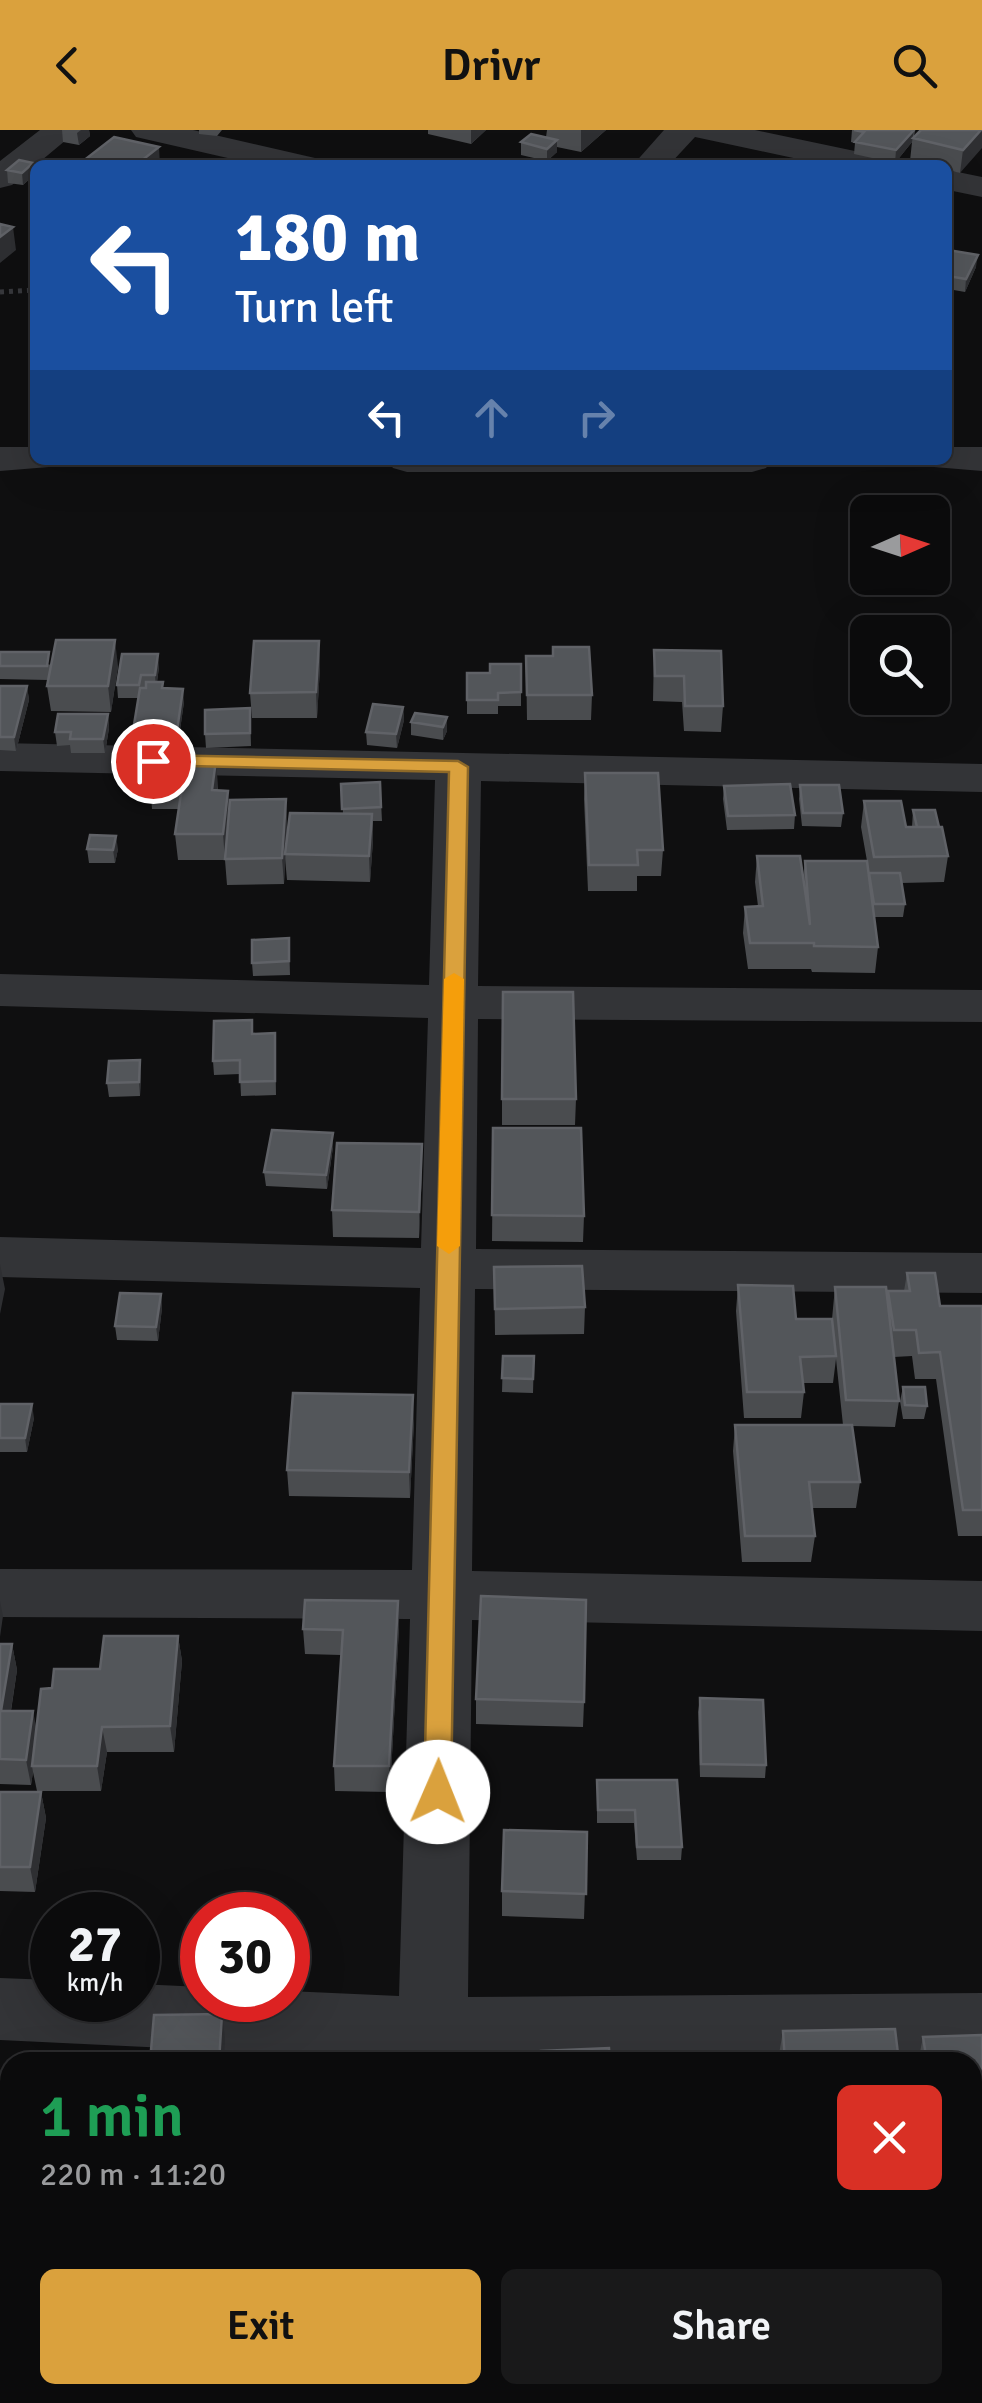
<!DOCTYPE html>
<html lang="en">
<head>
<meta charset="utf-8">
<style>
  :root { --surface:#0b0b0c; --page:#19191a; --text:#f1f3f6; --muted:#9a9b9d; --line:#2b2b2d; --accent:#daa13d }
  body { margin:0; font-family:Signika,sans-serif; background:var(--page); color:var(--text); height:100vh; display:flex; flex-direction:column; font-size:38px; white-space:nowrap }
  * { box-sizing:border-box; margin:0 }
  p { font-size:32px; color:var(--muted) }
  .icon { flex:none; width:55px; height:55px; fill:none; stroke:currentColor; stroke-width:2; stroke-linecap:round; stroke-linejoin:round }
  .map { position:relative; flex:1; overflow:hidden }
  .panel { position:absolute; left:0px; top:1922px; width:982px; height:352px; display:flex; flex-direction:column; background:var(--surface); border-radius:30px 30px 0 0; box-shadow:0 10px 40px #0002,0 0 0 2px var(--line) }
  .panel>* { flex:none }
  .top-card { position:absolute; left:30px; top:30px; width:922px; height:305px; border-radius:15px; box-shadow:0 10px 40px #0002,0 0 0 2px var(--line); background:#1a4fa0; color:#fff; overflow:hidden }
  .needle { width:65px; rotate:87deg }
  .controls { position:absolute; left:850px; top:365px; display:grid; gap:20px }
  .controls a { display:grid; place-items:center; width:100px; height:100px; border-radius:15px; background:var(--surface); box-shadow:0 10px 40px #0002,0 0 0 2px var(--line); font-size:50px }
  .speed { position:absolute; left:30px; top:1762px; display:flex; gap:20px; font-size:50px; font-weight:700; text-align:center }
  .speed>* { display:grid; place-content:center; width:130px; height:130px; border-radius:50%; background:var(--surface); box-shadow:0 10px 40px #0002,0 0 0 2px var(--line); line-height:1 }
  .speed small { font-size:25px; font-weight:400 }
  .speed .limit { border:15px solid #d22; background:#fff; color:#111 }
  .pin { position:absolute; display:grid; place-items:center; width:85px; height:85px; color:#fff; margin:-42px; border:5px solid #fff; border-radius:50%; box-shadow:0 2px 10px #0007 }
  .me { position:absolute; width:110px; margin:-55px; rotate:1deg; stroke-linejoin:round; filter:drop-shadow(0 0 8px #0008) }
  .turn { display:flex; align-items:center; gap:35px; height:210px; padding:0 40px; font-size:45px }
  .turn .icon { width:130px; height:130px; stroke-width:2.5 }
  .turn b { display:block; font-size:70px; line-height:85px }
  .lanes { display:flex; align-items:center; height:95px; padding:0 40px; background:#0003; justify-content:center; gap:50px; direction:ltr }
  .lanes .off { opacity:.35 }
  .round { display:grid; place-items:center; flex:none; width:105px; height:105px; border-radius:15px; background:var(--page) }
  .overview { display:flex; align-items:center; justify-content:space-between; height:170px; padding:0 40px }
  h1 { font-size:60px; font-weight:600; line-height:75px; color:#1e9e55 }
  .action { display:flex; gap:20px; margin-top:auto; padding:20px 40px }
  .action a { flex:1; height:115px; border-radius:15px; background:var(--accent); color:#111; font-size:40px; font-weight:600; line-height:115px; text-align:center }
  .action a+a { background:var(--page); color:var(--text) }
  header { display:flex; justify-content:space-between; align-items:center; height:130px; padding:0 40px; background:var(--accent); color:#111; font-size:45px; font-weight:600 }
  .map>svg:first-child { display:block }
  .lines { fill:none; stroke-linecap:round; stroke-linejoin:round }
  .path { stroke:#37383c; stroke-width:5; stroke-dasharray:4 5; stroke-linecap:butt }
  .minor { fill:#333437; fill-rule:evenodd }
  .wall { fill:#4a4c4f }
  .shaded-wall { fill:#2e2f32 }
  .building { fill:#53565a; stroke:#606267; stroke-width:2.5 }
  .route { fill:#daa13d; stroke:#8e6928; stroke-width:2.5 }
  .slow { fill:#f59e0b }
</style>
</head>
<body>
<header><svg class="icon" aria-label="back" viewBox="0 0 24 24"><path d="M15 5l-7 7 7 7"/></svg>Drivr<svg class="icon" aria-label="search" viewBox="0 0 24 24"><circle cx="10" cy="10" r="6"/><path d="M15 15l6 6"/></svg></header>
<div class="map">
<svg width="982" height="2273" viewBox="0 0 982 2273">
  <rect width="100%" height="100%" fill="#0f0f10"/>
  <g class="lines">
    <!-- path -->
    <path class="path" d="M 0,162 L 35,160"/>
    <!-- minor -->
    <path class="minor" d="M 40,0 L 78,0 L 12,55 L 0,58 L 0,31 Z
      M 131,0 L 193,0 L 315,28 L 320,35 L 258,35 L 136,7 Z
      M 664,0 L 755,0 L 888,28 L 893,35 L 826,35 L 695,7 L 669,35 L 633,35 Z
      M 948,40 L 982,47 L 982,67 L 948,60 Z
      M 0,317 L 35,317 L 35,330 L 54,330 L 49,337 L 0,341 Z
      M 948,317 L 982,317 L 982,341 L 934,337 L 929,330 L 948,330 Z
      M 387,330 L 772,330 L 766,338 L 752,342 L 407,342 L 393,338 Z
      M 0,613 L 982,634 L 982,662 L 481,651 L 478,856 L 982,860 L 982,892 L 478,889 L 476,1119 L 982,1123 L 982,1163 L 475,1159 L 472,1441 L 982,1451 L 982,1501 L 472,1490 L 468,1867 L 982,1863 L 982,1925 L 397,1932 L 397,1929 L 0,1910 L 0,1848 L 52,1850 L 52,1870 L 138,1870 L 138,1854 L 202,1857 L 202,1870 L 288,1870 L 288,1861 L 399,1866 L 410,1489 L 0,1487 L 0,1439 L 412,1440 L 420,1158 L 0,1147 L 0,1107 L 421,1118 L 428,888 L 0,876 L 0,844 L 429,855 L 435,650 L 0,641 Z
      M 388,2265 L 464,2265 L 464,2273 L 388,2273 Z"/>
  </g>
  <!-- wall -->
  <path class="wall" d="M 62,0 L 89,0 L 90,6 L 79,15 L 63,12 Z
    M 199,0 L 222,0 L 217,6 L 199,4 Z
    M 428,0 L 486,0 L 471,14 L 428,4 Z
    M 547,0 L 606,0 L 581,22 L 557,17 L 557,22 L 547,31 L 521,25 L 521,12 L 546,7 Z
    M 852,0 L 915,0 L 914,7 L 982,0 L 960,43 L 948,40 L 948,35 L 927,35 L 910,31 L 912,12 L 895,33 L 854,24 L 855,13 L 851,12 Z
    M 33,33 L 34,45 L 23,55 L 8,53 L 7,40 Z
    M 948,120 L 976,137 L 965,162 L 948,159 Z
    M 319,511 L 320,537 L 317,588 L 252,588 L 250,563 Z
    M 654,520 L 723,576 L 721,602 L 684,601 L 682,572 L 653,571 Z
    M 0,522 L 51,535 L 118,536 L 111,582 L 51,581 L 47,556 L 48,550 L 0,549 Z
    M 526,526 L 553,526 L 592,565 L 591,590 L 527,590 Z
    M 521,534 L 521,576 L 498,576 L 498,584 L 467,584 L 467,543 L 490,543 Z
    M 159,537 L 157,552 L 163,552 L 163,558 L 184,572 L 177,621 L 133,621 L 132,607 L 138,568 L 118,568 L 117,555 Z
    M 868,542 L 868,568 L 886,568 L 885,574 L 854,573 L 851,556 L 853,543 Z
    M 0,556 L 27,556 L 29,570 L 16,621 L 0,620 Z
    M 403,577 L 404,590 L 397,618 L 367,615 L 366,602 Z
    M 250,578 L 251,616 L 206,618 L 205,604 Z
    M 108,584 L 109,598 L 105,623 L 71,623 L 70,615 L 57,616 L 55,602 Z
    M 447,587 L 447,601 L 443,610 L 411,605 L 411,592 Z
    M 585,643 L 663,720 L 661,746 L 637,746 L 637,761 L 588,761 L 584,669 Z
    M 380,652 L 382,691 L 373,691 L 373,710 L 370,752 L 287,750 L 285,728 L 284,754 L 227,755 L 225,730 L 178,730 L 175,704 L 179,679 L 152,679 L 151,666 L 218,656 L 218,660 L 229,678 L 286,669 L 287,695 L 286,718 L 343,683 L 341,654 Z
    M 800,655 L 843,683 L 841,697 L 802,696 L 799,669 Z
    M 724,656 L 795,685 L 794,699 L 727,700 L 723,669 Z
    M 864,671 L 906,697 L 912,697 L 913,680 L 939,697 L 948,726 L 944,752 L 901,753 L 905,774 L 903,787 L 874,787 L 878,817 L 875,843 L 812,842 L 811,839 L 748,839 L 743,803 L 745,777 L 758,776 L 755,752 L 757,726 L 803,748 L 805,731 L 867,731 L 861,697 Z
    M 87,719 L 118,719 L 115,733 L 89,733 Z
    M 289,808 L 290,845 L 253,846 L 252,833 Z
    M 252,890 L 253,904 L 275,903 L 276,965 L 241,966 L 240,944 L 214,945 L 213,931 Z
    M 141,944 L 140,966 L 109,967 L 107,953 Z
    M 502,969 L 576,969 L 575,995 L 502,995 Z
    M 493,998 L 584,1086 L 583,1112 L 492,1111 Z
    M 333,1017 L 327,1059 L 266,1056 L 264,1042 Z
    M 422,1040 L 419,1108 L 333,1107 L 332,1080 Z
    M 494,1137 L 585,1177 L 584,1204 L 495,1205 Z
    M 907,1143 L 940,1176 L 982,1176 L 982,1406 L 958,1406 L 936,1249 L 915,1249 L 912,1226 L 894,1227 L 899,1271 L 895,1297 L 852,1296 L 860,1352 L 856,1378 L 812,1378 L 815,1406 L 811,1432 L 742,1432 L 733,1321 L 735,1295 L 843,1295 L 836,1229 L 833,1253 L 803,1253 L 804,1262 L 801,1288 L 744,1288 L 736,1181 L 738,1155 L 796,1189 L 832,1189 L 835,1157 L 887,1169 L 888,1161 L 904,1161 Z
    M 161,1164 L 162,1178 L 158,1211 L 117,1210 L 115,1196 Z
    M 503,1226 L 534,1226 L 533,1263 L 502,1262 Z
    M 903,1257 L 927,1276 L 924,1289 L 903,1289 L 900,1271 Z
    M 0,1274 L 34,1288 L 27,1322 L 0,1322 Z
    M 414,1291 L 410,1368 L 289,1366 L 287,1340 Z
    M 398,1471 L 399,1497 L 390,1662 L 335,1661 L 334,1636 L 341,1525 L 305,1524 L 303,1499 Z
    M 178,1506 L 182,1531 L 174,1622 L 107,1622 L 101,1661 L 37,1661 L 33,1642 L 31,1655 L 0,1654 L 0,1514 L 12,1514 L 17,1540 L 11,1581 L 37,1597 L 52,1558 Z
    M 700,1568 L 766,1635 L 765,1648 L 700,1647 L 698,1582 Z
    M 476,1569 L 584,1572 L 583,1597 L 476,1594 Z
    M 597,1650 L 682,1717 L 681,1730 L 637,1730 L 634,1693 L 597,1693 Z
    M 0,1662 L 41,1662 L 46,1688 L 35,1762 L 0,1761 Z
    M 587,1702 L 584,1789 L 502,1786 L 502,1761 Z
    M 783,1901 L 899,1932 L 780,1932 L 779,1924 Z
    M 982,1905 L 982,2026 L 980,2033 L 972,2033 L 972,1932 L 918,1932 L 923,1907 Z"/>
  <!-- shaded-wall -->
  <path class="shaded-wall" d="M 81,0 L 89,0 L 90,6 L 79,15 L 77,3 Z
    M 471,0 L 486,0 L 471,14 Z
    M 581,0 L 606,0 L 581,22 Z
    M 914,0 L 912,12 L 895,33 L 896,20 Z
    M 981,0 L 982,0 L 982,18 L 960,43 L 963,20 Z
    M 557,10 L 557,22 L 547,31 L 547,19 Z
    M 159,17 L 160,35 L 136,35 Z
    M 33,33 L 34,45 L 23,55 L 22,43 Z
    M 13,97 L 16,120 L 0,133 L 0,107 Z
    M 978,125 L 976,137 L 965,162 L 966,149 Z
    M 115,510 L 118,536 L 111,582 L 108,556 Z
    M 319,511 L 320,537 L 317,588 L 316,562 Z
    M 158,524 L 159,537 L 156,559 L 155,545 Z
    M 27,556 L 29,570 L 16,621 L 14,607 Z
    M 183,559 L 184,572 L 177,621 L 176,608 Z
    M 403,577 L 404,590 L 397,618 L 396,604 Z
    M 108,584 L 109,598 L 105,623 L 103,609 Z
    M 447,587 L 447,601 L 443,610 L 443,597 Z
    M 216,630 L 218,656 L 215,686 L 212,660 Z
    M 228,661 L 230,686 L 225,730 L 223,704 Z
    M 286,669 L 287,695 L 284,754 L 282,728 Z
    M 372,684 L 373,710 L 370,752 L 369,726 Z
    M 116,706 L 118,719 L 115,733 L 113,720 Z
    M 140,930 L 141,944 L 140,966 L 139,952 Z
    M 333,1003 L 333,1017 L 327,1059 L 326,1045 Z
    M 422,1014 L 422,1040 L 419,1108 L 419,1082 Z
    M 0,1134 L 5,1159 L 0,1184 Z
    M 161,1164 L 162,1178 L 158,1211 L 156,1197 Z
    M 413,1265 L 414,1291 L 410,1368 L 409,1342 Z
    M 32,1274 L 34,1288 L 27,1322 L 25,1308 Z
    M 0,1471 L 3,1486 L 0,1507 Z
    M 398,1471 L 399,1497 L 390,1662 L 389,1636 Z
    M 178,1506 L 182,1531 L 174,1622 L 170,1596 Z
    M 12,1514 L 17,1540 L 7,1606 L 1,1581 Z
    M 33,1581 L 38,1606 L 32,1636 L 33,1642 L 31,1655 L 26,1630 Z
    M 102,1597 L 107,1622 L 101,1661 L 97,1636 Z
    M 41,1662 L 46,1688 L 35,1762 L 30,1737 Z
    M 222,1884 L 225,1908 L 224,1932 L 219,1932 Z"/>
  <!-- building -->
  <path class="building" d="M 854,0 L 914,0 L 896,20 L 855,12 L 864,2 Z
    M 921,0 L 981,0 L 963,20 L 913,8 Z
    M 531,4 L 557,10 L 547,19 L 521,12 Z
    M 114,7 L 159,17 L 136,35 L 78,35 Z
    M 19,30 L 33,33 L 22,43 L 7,40 Z
    M 0,94 L 13,97 L 0,107 Z
    M 948,120 L 978,125 L 966,149 L 948,146 Z
    M 56,510 L 115,510 L 108,556 L 47,556 Z
    M 254,511 L 319,511 L 316,562 L 250,563 Z
    M 553,517 L 589,517 L 592,565 L 527,565 L 526,526 L 553,526 Z
    M 654,520 L 721,521 L 723,576 L 685,576 L 684,546 L 655,546 Z
    M 0,522 L 49,522 L 47,536 L 0,536 Z
    M 122,524 L 158,524 L 155,545 L 141,545 L 139,555 L 117,555 Z
    M 490,534 L 521,534 L 521,562 L 498,563 L 498,570 L 467,570 L 467,543 L 490,543 Z
    M 868,542 L 868,560 L 855,560 L 853,543 Z
    M 146,552 L 163,552 L 162,558 L 183,559 L 176,608 L 132,607 L 140,558 L 146,558 Z
    M 0,556 L 27,556 L 14,607 L 0,607 Z
    M 373,574 L 403,577 L 396,604 L 366,602 Z
    M 250,578 L 250,603 L 205,604 L 205,580 Z
    M 415,583 L 447,587 L 443,597 L 411,592 Z
    M 58,584 L 108,584 L 103,609 L 70,609 L 71,602 L 55,602 Z
    M 186,630 L 216,630 L 212,660 L 228,661 L 223,704 L 175,704 Z
    M 154,642 L 185,642 L 181,665 L 151,666 Z
    M 585,643 L 658,643 L 663,720 L 637,720 L 638,735 L 589,735 Z
    M 380,652 L 381,677 L 342,679 L 341,654 Z
    M 790,654 L 795,685 L 728,686 L 724,656 Z
    M 800,655 L 839,655 L 843,683 L 803,683 Z
    M 286,669 L 282,728 L 225,729 L 230,670 Z
    M 864,671 L 901,671 L 906,697 L 942,697 L 948,726 L 874,727 Z
    M 913,680 L 935,680 L 939,697 L 917,697 Z
    M 290,683 L 372,684 L 369,726 L 285,724 Z
    M 90,705 L 116,706 L 113,720 L 87,719 Z
    M 757,726 L 800,726 L 810,795 L 805,731 L 867,731 L 878,817 L 814,816 L 814,813 L 750,813 L 745,777 L 763,776 Z
    M 869,743 L 900,743 L 905,774 L 874,774 Z
    M 289,808 L 289,831 L 252,833 L 252,810 Z
    M 503,862 L 573,862 L 576,969 L 502,969 Z
    M 252,890 L 252,904 L 275,903 L 275,951 L 240,952 L 240,930 L 213,931 L 214,891 Z
    M 140,930 L 139,952 L 107,953 L 109,931 Z
    M 493,998 L 581,998 L 584,1086 L 492,1085 Z
    M 272,1000 L 333,1003 L 326,1045 L 264,1042 Z
    M 337,1013 L 422,1014 L 419,1082 L 332,1080 Z
    M 582,1136 L 585,1177 L 495,1179 L 494,1137 Z
    M 907,1143 L 935,1143 L 940,1176 L 982,1176 L 982,1380 L 963,1380 L 940,1222 L 919,1223 L 916,1200 L 894,1200 L 888,1161 L 910,1161 Z
    M 738,1155 L 793,1156 L 796,1189 L 832,1189 L 836,1226 L 800,1227 L 804,1262 L 747,1262 Z
    M 835,1157 L 886,1157 L 899,1271 L 846,1270 Z
    M 120,1163 L 161,1164 L 156,1197 L 115,1196 Z
    M 503,1226 L 534,1226 L 533,1249 L 502,1248 Z
    M 903,1257 L 925,1257 L 927,1276 L 905,1275 Z
    M 293,1263 L 413,1265 L 409,1342 L 287,1340 Z
    M 0,1274 L 32,1274 L 25,1308 L 0,1308 Z
    M 735,1295 L 852,1295 L 860,1352 L 809,1352 L 815,1406 L 745,1406 Z
    M 481,1466 L 586,1470 L 584,1572 L 476,1569 Z
    M 305,1470 L 398,1471 L 389,1636 L 334,1636 L 343,1500 L 303,1499 Z
    M 104,1506 L 178,1506 L 170,1596 L 102,1597 L 97,1636 L 32,1636 L 41,1559 L 52,1558 L 54,1539 L 100,1539 Z
    M 0,1514 L 12,1514 L 1,1581 L 33,1581 L 26,1630 L 0,1629 Z
    M 700,1568 L 763,1570 L 766,1635 L 701,1634 Z
    M 597,1650 L 677,1650 L 682,1717 L 637,1717 L 635,1680 L 598,1680 Z
    M 0,1662 L 41,1662 L 30,1737 L 0,1737 Z
    M 504,1700 L 587,1702 L 586,1764 L 502,1761 Z
    M 222,1884 L 219,1932 L 150,1932 L 154,1885 Z
    M 895,1899 L 899,1932 L 785,1932 L 783,1901 Z
    M 982,1905 L 982,1975 L 980,1975 L 982,1987 L 982,2010 L 972,2010 L 972,1932 L 927,1932 L 923,1907 Z
    M 609,1918 L 610,1932 L 542,1932 L 541,1921 Z"/>
  <!-- route -->
  <path class="route" d="M 153,625 L 458,631 L 468,637 L 451,1662 L 447,1671 L 438,1674 L 428,1671 L 424,1662 L 449,642 L 146,635 L 143,631 Z"/>
  <!-- slow -->
  <path class="slow" d="M 454,843 L 464,849 L 460,1116 L 449,1124 L 437,1116 L 444,849 Z"/>
</svg>
<div class="controls">
<a><svg class="needle" viewBox="-14 -14 28 28"><path d="M0-13l5 13h-10z" fill="#e53935"/><path d="M0 13l5-13h-10z" fill="#9a9b9d"/></svg></a>
<a><svg class="icon" aria-label="search" viewBox="0 0 24 24"><circle cx="10" cy="10" r="6"/><path d="M15 15l6 6"/></svg></a>
</div>
<div class="speed"><div>27<small>km/h</small></div><div class="limit">30</div></div>
<div class="pin" style="left:153px;top:631px;background:#d93025"><svg class="icon" aria-label="arrive" viewBox="0 0 24 24"><path d="M6 21V4h12l-3 4 3 4H6"/></svg></div>
<svg class="me" style="left:438px;top:1662px" viewBox="-20 -20 40 40"><circle r="19" fill="#fff"/><path d="M0-13L10 11 0 6-10 11z" fill="#daa13d"/></svg>
<div class="top-card">
<div class="turn"><svg class="icon" aria-label="left" viewBox="0 0 24 24"><path d="M17 20v-9H6M10 6l-5 5 5 5"/></svg><div><b>180 m</b>Turn left</div></div>
<div class="lanes"><svg class="icon" aria-label="left" viewBox="0 0 24 24"><path d="M17 20v-9H6M10 6l-5 5 5 5"/></svg><svg class="icon off" aria-label="ahead" viewBox="0 0 24 24"><path d="M12 20V5M6 11l6-6 6 6"/></svg><svg class="icon off" aria-label="right" viewBox="0 0 24 24"><path d="M7 20v-9h11M14 6l5 5-5 5"/></svg></div>
</div>
<section class="panel">
<div class="overview"><div><h1>1 min</h1><p>220 m · 11:20</p></div><a class="round" style="background:#d93025;color:#fff"><svg class="icon" aria-label="close" viewBox="0 0 24 24"><path d="M6 6l12 12M18 6L6 18"/></svg></a></div>
<div class="action"><a>Exit</a><a>Share</a></div>
</section>
</div>
</body>
</html>
